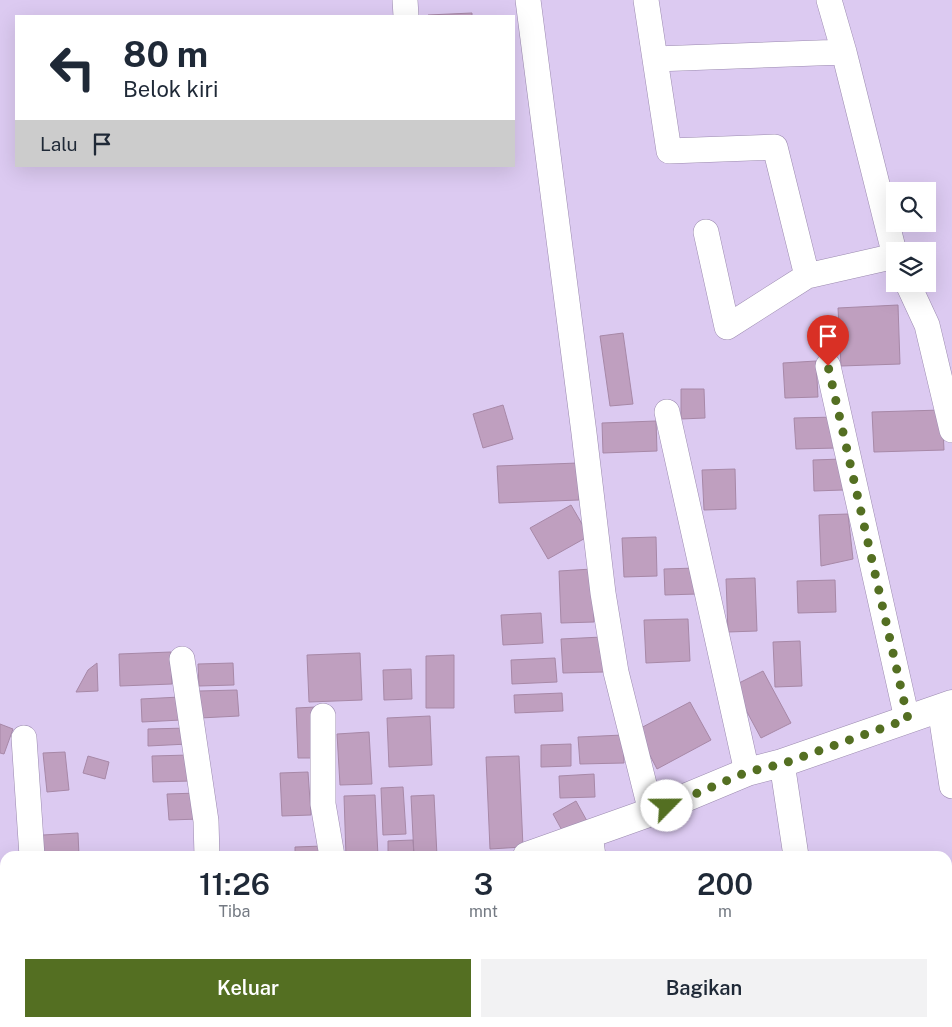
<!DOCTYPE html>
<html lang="id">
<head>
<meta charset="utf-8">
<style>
  :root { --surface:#fff; --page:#f2f2f3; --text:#1f2937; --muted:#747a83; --accent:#546f22 }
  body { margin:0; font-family:"Public Sans",sans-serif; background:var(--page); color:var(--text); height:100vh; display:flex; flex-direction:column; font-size:19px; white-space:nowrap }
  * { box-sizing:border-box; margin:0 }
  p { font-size:16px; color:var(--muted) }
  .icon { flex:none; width:28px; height:28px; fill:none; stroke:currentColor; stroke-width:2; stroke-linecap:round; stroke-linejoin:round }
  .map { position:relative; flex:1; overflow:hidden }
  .details { position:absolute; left:0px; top:851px; width:952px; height:176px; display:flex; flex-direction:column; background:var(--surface); border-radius:15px 15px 0 0; box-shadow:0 5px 20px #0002 }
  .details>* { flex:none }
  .guide { position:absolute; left:15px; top:15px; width:500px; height:152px; border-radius:0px; box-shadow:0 5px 20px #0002; background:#fff; color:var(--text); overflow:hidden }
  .controls { position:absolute; left:886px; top:182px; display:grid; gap:10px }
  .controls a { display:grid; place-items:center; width:50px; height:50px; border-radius:0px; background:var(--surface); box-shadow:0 5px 20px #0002; font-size:25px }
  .pin { position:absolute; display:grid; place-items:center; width:42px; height:42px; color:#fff; margin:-51px -21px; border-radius:50% 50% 50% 0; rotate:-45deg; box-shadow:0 0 5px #0007 }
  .pin .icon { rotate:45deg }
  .me { position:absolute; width:55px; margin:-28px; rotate:67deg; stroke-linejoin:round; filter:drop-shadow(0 0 4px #0008) }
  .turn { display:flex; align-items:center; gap:18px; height:105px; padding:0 25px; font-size:22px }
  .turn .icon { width:65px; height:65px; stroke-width:2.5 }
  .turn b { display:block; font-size:35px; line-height:42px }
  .then { display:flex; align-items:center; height:48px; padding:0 25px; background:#0003; gap:10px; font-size:19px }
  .eta { display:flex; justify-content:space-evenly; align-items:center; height:85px; text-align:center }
  .eta b { font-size:30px; font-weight:600; line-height:35px }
  .cta { display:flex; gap:10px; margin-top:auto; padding:10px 25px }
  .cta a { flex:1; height:58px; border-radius:0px; background:var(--accent); color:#fff; font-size:20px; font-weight:600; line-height:58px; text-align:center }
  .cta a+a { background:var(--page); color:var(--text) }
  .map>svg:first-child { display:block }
  .building { fill:#bf9fbf; stroke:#a788a7 }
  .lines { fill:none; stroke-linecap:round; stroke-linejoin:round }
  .minor-casing { stroke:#9b8aaf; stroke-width:26 }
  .tertiary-casing { stroke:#9b8aaf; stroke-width:29 }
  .minor { stroke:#fff; stroke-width:25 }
  .tertiary { stroke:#fff; stroke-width:28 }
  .route { stroke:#546f22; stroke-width:9; stroke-dasharray:0 16.2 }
</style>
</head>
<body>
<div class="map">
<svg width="952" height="1027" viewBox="0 0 952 1027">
  <rect width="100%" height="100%" fill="#dccaf1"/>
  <!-- building -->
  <path class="building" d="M 472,13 L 472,16 L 428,16 L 428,15 Z
    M 898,305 L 900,364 L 841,366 L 838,308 Z
    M 623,333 L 633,404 L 610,406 L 600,336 Z
    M 816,361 L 818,397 L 785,398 L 783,363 Z
    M 681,389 L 704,389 L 705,418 L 681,419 Z
    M 503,405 L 513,439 L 483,448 L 473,414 Z
    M 942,410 L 944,450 L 874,452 L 872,412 Z
    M 836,417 L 837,448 L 796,449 L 794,418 Z
    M 656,421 L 657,451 L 603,453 L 602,423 Z
    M 842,459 L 843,490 L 814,491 L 813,460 Z
    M 578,463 L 579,500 L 499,503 L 497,466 Z
    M 735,469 L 736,509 L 704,510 L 702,470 Z
    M 571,505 L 589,536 L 548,559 L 530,528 Z
    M 848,514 L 853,559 L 821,566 L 819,515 Z
    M 656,537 L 657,576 L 624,577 L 622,538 Z
    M 696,568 L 697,594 L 665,595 L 664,569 Z
    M 592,569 L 594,622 L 561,623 L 559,571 Z
    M 755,578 L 757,631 L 728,632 L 726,579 Z
    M 835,580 L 836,612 L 798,613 L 797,581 Z
    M 541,613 L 543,643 L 503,645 L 501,615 Z
    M 688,619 L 690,661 L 646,663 L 644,620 Z
    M 602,637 L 604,672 L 563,673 L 561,639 Z
    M 800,641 L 802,686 L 775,687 L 773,642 Z
    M 171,652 L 172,684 L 120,686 L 119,654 Z
    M 360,653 L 362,700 L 309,702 L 307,655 Z
    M 454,655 L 454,708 L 426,708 L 426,656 Z
    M 555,658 L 557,682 L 512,684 L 511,660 Z
    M 97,663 L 98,691 L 76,692 L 88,670 Z
    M 233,663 L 234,685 L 199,686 L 198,664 Z
    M 411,669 L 412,699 L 384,700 L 383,670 Z
    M 763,671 L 791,723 L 761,738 L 733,686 Z
    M 237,690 L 239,716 L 200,718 L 199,691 Z
    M 562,693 L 563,711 L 515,713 L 514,695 Z
    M 180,697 L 181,720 L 142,722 L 141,699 Z
    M 690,702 L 711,740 L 657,769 L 637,730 Z
    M 316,707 L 318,758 L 298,758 L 296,708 Z
    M 430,716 L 432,765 L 389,767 L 387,718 Z
    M 0,724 L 13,729 L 4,754 L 0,753 Z
    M 188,728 L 188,744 L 148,746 L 148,729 Z
    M 369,732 L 372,784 L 340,785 L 337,734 Z
    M 623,735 L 624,763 L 580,764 L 578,737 Z
    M 571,744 L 571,766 L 541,767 L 541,745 Z
    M 65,752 L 69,790 L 47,792 L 43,753 Z
    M 189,755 L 190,781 L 153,782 L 152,756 Z
    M 88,756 L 109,762 L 105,779 L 83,773 Z
    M 519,756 L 523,847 L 490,849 L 486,757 Z
    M 308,772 L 311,815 L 282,816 L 280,773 Z
    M 594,774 L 595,797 L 560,798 L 559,776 Z
    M 403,787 L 406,834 L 383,835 L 381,788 Z
    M 198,793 L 200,819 L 169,820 L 167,794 Z
    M 375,795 L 378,856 L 346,856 L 344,796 Z
    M 434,795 L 437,856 L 414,856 L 411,796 Z
    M 576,801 L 587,821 L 564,834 L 553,814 Z
    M 78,833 L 79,856 L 44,856 L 43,835 Z
    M 413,840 L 414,856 L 388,856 L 388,841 Z
    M 323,846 L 324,856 L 295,856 L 295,847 Z
    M 92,852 L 122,855 L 122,856 L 91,856 Z
    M 0,881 L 5,881 L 5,907 L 0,907 Z
    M 2,934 L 5,934 L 5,978 L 4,978 Z
    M 0,942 L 2,942 L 5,989 L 0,989 Z
    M 245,1022 L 264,1022 L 264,1027 L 245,1027 Z
    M 290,1022 L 301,1022 L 302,1027 L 290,1027 Z
    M 312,1022 L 343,1022 L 344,1027 L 312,1027 Z"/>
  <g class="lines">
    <!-- minor casing -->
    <g class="minor-casing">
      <path id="minor" d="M 405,0 L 406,16
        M 528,0 L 584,433 L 603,593 L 616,672 L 651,812
        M 646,0 L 669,151 L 775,147 L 807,276
        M 829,0 L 844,52 L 895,256
        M 655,59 L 844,52
        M 706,232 L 727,327 L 807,276 L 895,256
        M 908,284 L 927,325 L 952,430
        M 828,366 L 907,719
        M 667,412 L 747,772
        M 182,659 L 206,821 L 207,856
        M 940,708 L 952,786
        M 323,716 L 323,804 L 332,856
        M 24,738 L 32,856
        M 782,763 L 796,856
        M 590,835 L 593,856
        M 17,1022 L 17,1027
        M 133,1022 L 134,1027
        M 231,1022 L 232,1027
        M 352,1022 L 352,1027
        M 470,1022 L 471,1027
        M 619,1022 L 619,1027
        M 822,1022 L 823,1027"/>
    </g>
    <!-- tertiary casing -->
    <g class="tertiary-casing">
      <path id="tertiary" d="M 527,856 L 651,812 L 747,772 L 782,763 L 952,704
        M 0,1014 L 5,1013"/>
    </g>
    <!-- minor -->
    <use href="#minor" class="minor"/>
    <!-- tertiary -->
    <use href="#tertiary" class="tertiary"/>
  </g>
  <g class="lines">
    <!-- route -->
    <path class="route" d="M 667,806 L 747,772 L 782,764 L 908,719 L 828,366"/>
  </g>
</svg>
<div class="controls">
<a><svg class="icon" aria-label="search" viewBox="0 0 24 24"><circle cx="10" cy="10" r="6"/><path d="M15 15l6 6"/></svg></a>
<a><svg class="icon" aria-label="layers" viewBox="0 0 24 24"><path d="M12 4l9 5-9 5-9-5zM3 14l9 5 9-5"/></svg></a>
</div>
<div class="pin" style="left:828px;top:366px;background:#d93025"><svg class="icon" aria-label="arrive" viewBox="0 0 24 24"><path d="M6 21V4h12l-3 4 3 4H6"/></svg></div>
<svg class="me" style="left:667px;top:806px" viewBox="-20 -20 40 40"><circle r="19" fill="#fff"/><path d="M0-13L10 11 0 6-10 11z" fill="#546f22"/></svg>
<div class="guide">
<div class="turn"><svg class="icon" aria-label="left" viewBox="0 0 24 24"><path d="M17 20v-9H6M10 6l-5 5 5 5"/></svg><div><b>80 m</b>Belok kiri</div></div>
<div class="then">Lalu<svg class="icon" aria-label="arrive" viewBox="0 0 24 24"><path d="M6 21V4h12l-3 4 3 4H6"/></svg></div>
</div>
<section class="details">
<div class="eta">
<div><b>11:26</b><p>Tiba</p></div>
<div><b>3</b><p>mnt</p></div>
<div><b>200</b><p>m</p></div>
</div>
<div class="cta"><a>Keluar</a><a>Bagikan</a></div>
</section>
</div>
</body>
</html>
